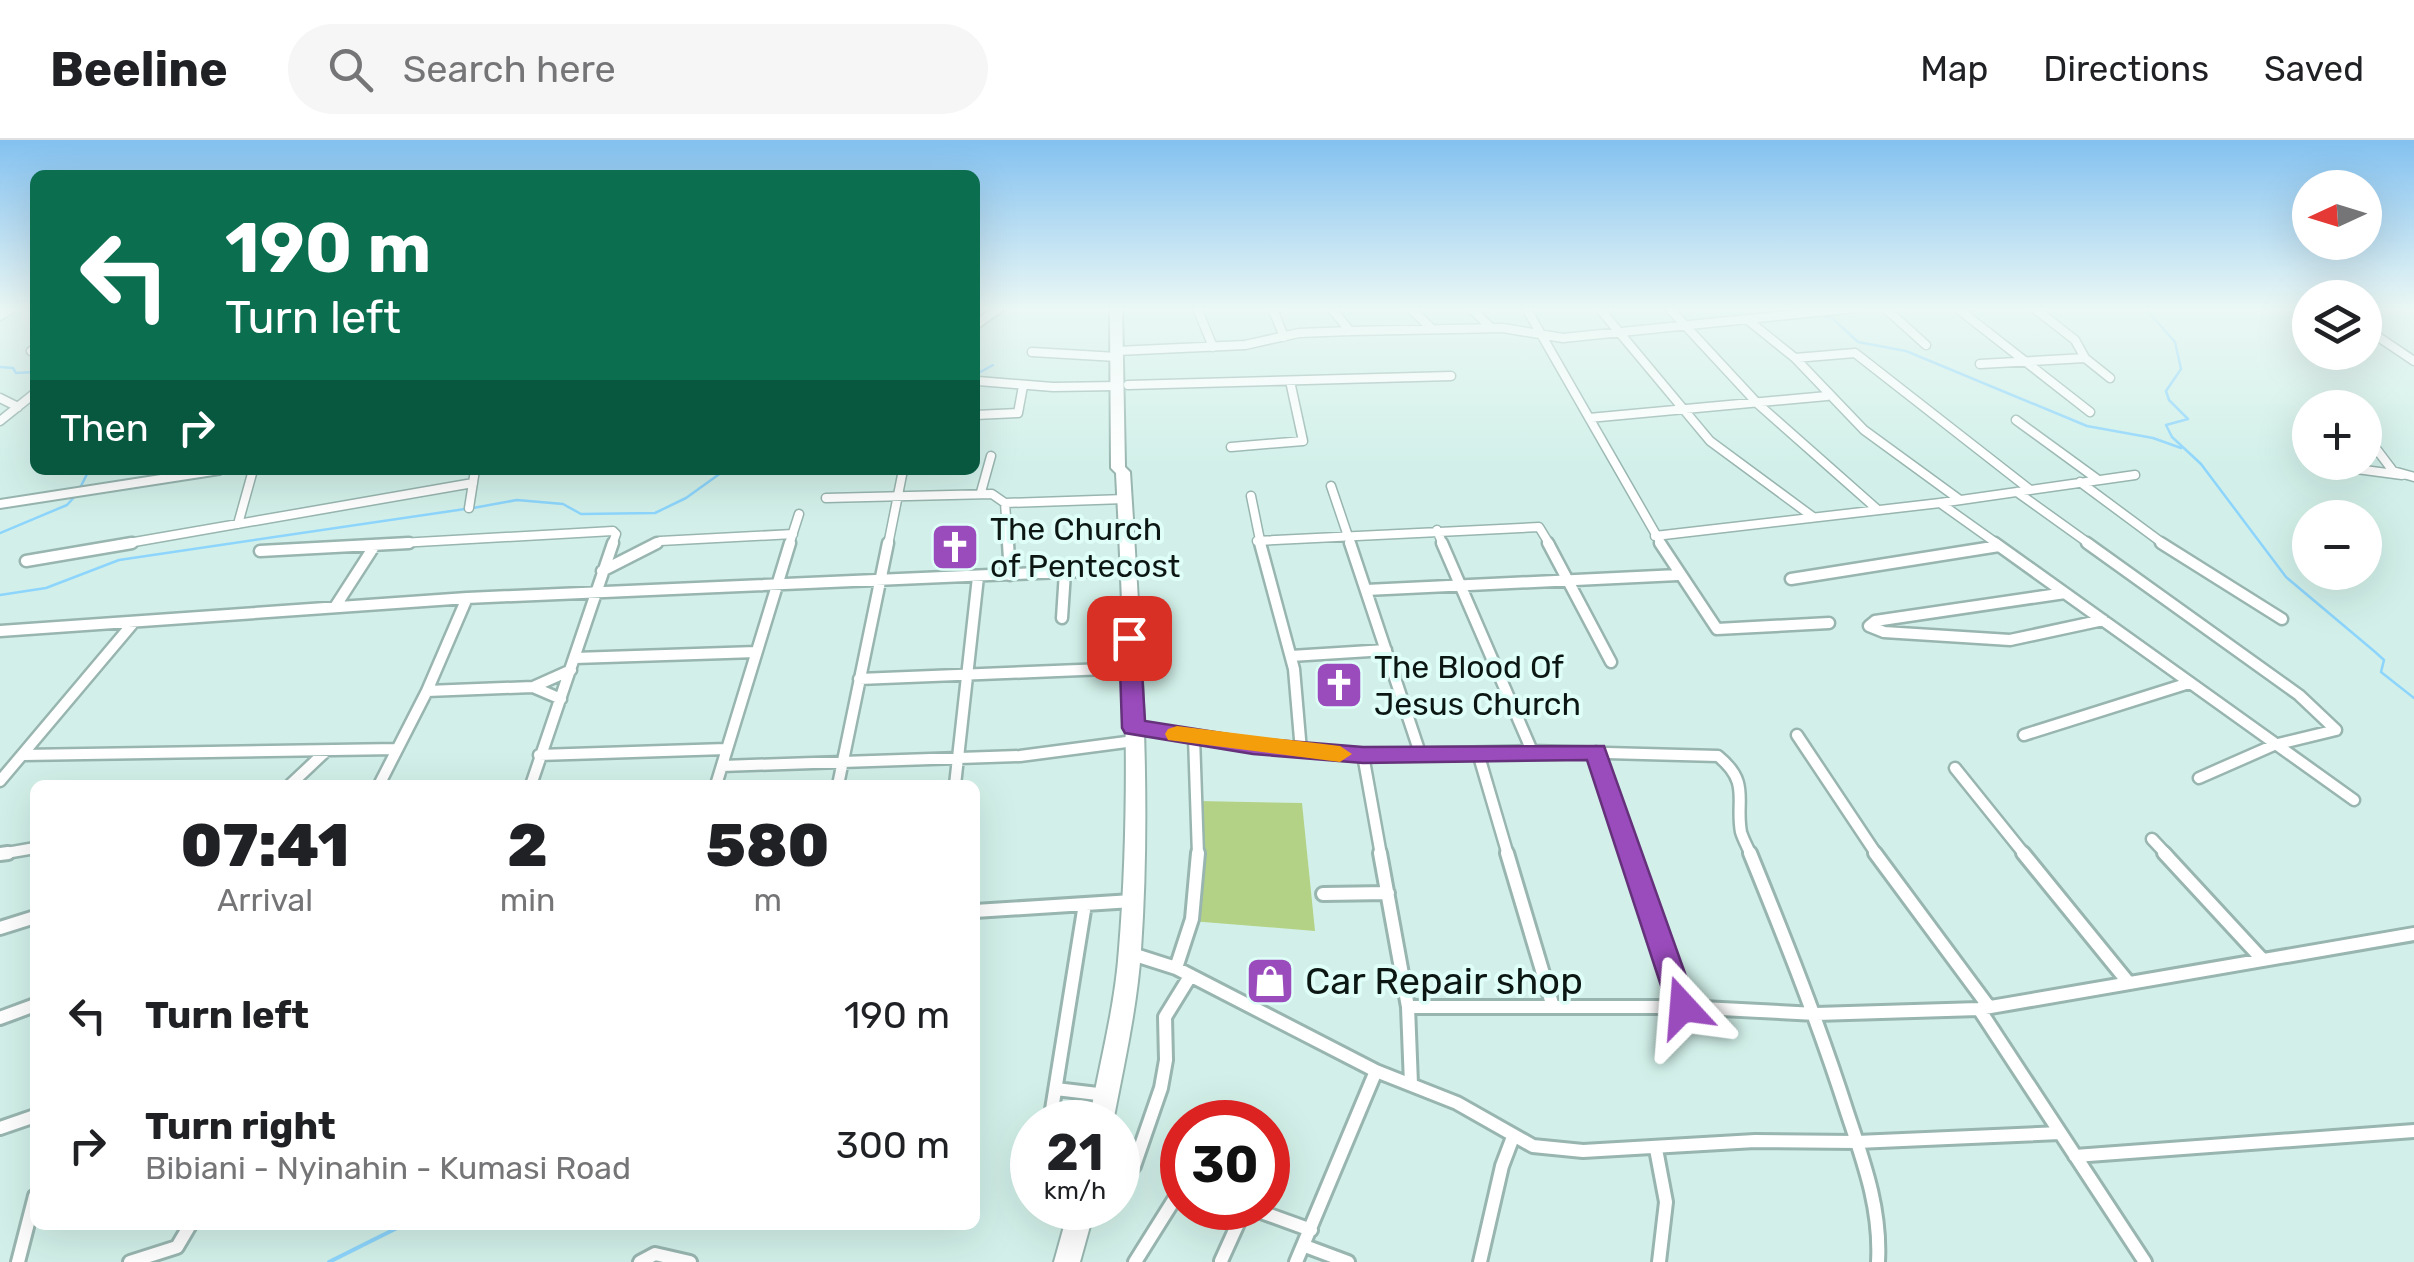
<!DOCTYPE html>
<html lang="en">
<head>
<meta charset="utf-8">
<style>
  :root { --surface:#fff; --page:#f6f6f6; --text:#202124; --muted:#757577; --line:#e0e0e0 }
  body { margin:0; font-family:Rubik,sans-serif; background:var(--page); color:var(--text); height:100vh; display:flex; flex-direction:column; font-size:38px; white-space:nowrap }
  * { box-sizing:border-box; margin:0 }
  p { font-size:32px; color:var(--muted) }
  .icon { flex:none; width:55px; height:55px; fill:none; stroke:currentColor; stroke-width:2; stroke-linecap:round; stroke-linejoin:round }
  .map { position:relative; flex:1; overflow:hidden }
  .drawer { position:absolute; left:30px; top:640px; width:950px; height:450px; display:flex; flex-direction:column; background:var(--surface); border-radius:15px; box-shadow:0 10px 40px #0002 }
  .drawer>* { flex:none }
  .guide { position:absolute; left:30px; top:30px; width:950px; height:305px; border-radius:15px; box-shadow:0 10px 40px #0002; background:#0b6e4f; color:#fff; overflow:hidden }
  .needle { width:65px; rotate:266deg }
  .fabs { position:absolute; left:2292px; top:30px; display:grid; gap:20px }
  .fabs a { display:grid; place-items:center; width:90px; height:90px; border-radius:50%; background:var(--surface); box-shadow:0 10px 40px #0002; font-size:50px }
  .speed { position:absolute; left:1010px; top:960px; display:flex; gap:20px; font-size:50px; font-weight:700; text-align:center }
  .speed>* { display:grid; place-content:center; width:130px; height:130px; border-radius:50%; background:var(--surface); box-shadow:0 10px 40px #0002; line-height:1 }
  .speed small { font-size:25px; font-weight:400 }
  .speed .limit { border:15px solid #d22; background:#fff; color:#111 }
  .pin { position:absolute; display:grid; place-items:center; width:85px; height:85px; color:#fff; margin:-42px; border-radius:20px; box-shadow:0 5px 15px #0006 }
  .me { position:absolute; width:110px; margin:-55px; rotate:341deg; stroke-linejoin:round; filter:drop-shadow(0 0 8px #0008) }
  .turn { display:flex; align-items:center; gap:35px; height:210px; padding:0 30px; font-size:45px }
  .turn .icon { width:130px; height:130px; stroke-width:2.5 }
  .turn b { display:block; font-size:70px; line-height:85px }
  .then { display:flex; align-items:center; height:95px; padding:0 30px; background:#0003; gap:20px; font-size:38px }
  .eta { display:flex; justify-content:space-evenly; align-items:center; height:170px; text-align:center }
  .eta b { font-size:60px; font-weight:800; line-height:70px }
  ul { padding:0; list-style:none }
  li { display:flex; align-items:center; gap:30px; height:130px; padding:0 30px }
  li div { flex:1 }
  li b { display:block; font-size:38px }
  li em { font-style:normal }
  header { display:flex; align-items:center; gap:60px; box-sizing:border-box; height:140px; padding:0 50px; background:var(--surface); border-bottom:2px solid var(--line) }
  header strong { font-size:48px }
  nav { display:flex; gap:55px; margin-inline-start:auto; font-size:35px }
  .search { width:700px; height:90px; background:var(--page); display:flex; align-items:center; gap:25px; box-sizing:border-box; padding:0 35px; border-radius:55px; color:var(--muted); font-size:38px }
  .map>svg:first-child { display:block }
  .green { fill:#b3d285 }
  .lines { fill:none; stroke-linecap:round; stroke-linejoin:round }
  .stream-far1 { stroke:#8dd5fc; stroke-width:2.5 }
  .stream { stroke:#8dd5fc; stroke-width:4 }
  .street-far2-casing { stroke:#98b5af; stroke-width:11 }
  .street-far1-casing { stroke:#98b5af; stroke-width:15 }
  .street-casing { stroke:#98b5af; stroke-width:18 }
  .primary-casing { stroke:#98b5af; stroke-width:4 }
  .street-far2 { stroke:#fff; stroke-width:8 }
  .street-far1 { stroke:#fff; stroke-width:10 }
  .street { stroke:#fff; stroke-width:12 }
  .primary { fill:#fff; fill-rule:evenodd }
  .route { fill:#9a4bbc; stroke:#64317a; stroke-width:2.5 }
  .slow { fill:#f59e0b }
  .labels { text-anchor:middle; stroke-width:8; stroke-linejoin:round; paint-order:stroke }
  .poi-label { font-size:32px; fill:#0c1714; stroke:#dffef7; text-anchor:start }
  .near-poi-label { font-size:38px; fill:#0c1714; stroke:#dffef7; text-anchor:start }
</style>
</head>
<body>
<header>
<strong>Beeline</strong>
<div class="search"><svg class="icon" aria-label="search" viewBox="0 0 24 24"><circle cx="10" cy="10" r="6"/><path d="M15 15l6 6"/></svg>Search here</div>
<nav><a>Map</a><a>Directions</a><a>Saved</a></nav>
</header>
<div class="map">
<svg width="2414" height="1122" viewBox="0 0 2414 1122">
  <rect width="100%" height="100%" fill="#d2f0e9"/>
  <!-- green -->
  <path class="green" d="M 1198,661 L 1302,663 L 1315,791 L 1191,781 Z"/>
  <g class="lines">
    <!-- stream-far1 -->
    <path class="stream-far1" d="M 2145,168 L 2175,202 L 2181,229 L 2166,251 L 2169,260 L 2188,279 L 2166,285 L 2172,297 L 2201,324 L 2286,437 L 2374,511 L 2384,520 L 2381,532 L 2414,558
      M 1822,176 L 1832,178 L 1858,202 L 1906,211 L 2087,286 L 2153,298 L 2181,308
      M 0,227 L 13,228 L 16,233 L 35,232
      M 975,235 L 993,225
      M 81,346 L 89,330
      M 473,368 L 517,360 L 563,364 L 581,374 L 655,373 L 686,358 L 725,330
      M 0,393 L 67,365 L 77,354
      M 0,455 L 46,448 L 119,420 L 465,369"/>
    <!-- stream -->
    <path class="stream" d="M 329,1122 L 403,1085"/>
    <!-- street-far2 casing -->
    <g class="street-far2-casing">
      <path id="street-far2" d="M 1197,168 L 1213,207
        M 1279,168 L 1273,170 L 1284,197
        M 1331,168 L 1350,191
        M 1410,168 L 1432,189
        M 1471,168 L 1491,188
        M 1526,168 L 1662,405
        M 1599,168 L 1710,301 L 1813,377
        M 1669,168 L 1758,264 L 1878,370
        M 1885,168 L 1926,205
        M 1957,168 L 2090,272
        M 2034,168 L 2075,200 L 2085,218 L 2110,238
        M 0,176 L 12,168
        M 1749,181 L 1795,218 L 1864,290 L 1960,360
        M 2365,188 L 2414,221
        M 31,211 L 35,209
        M 1117,211 L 1245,205 L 1299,193 L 1350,191 L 1503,188 L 1563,198 L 1856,168
        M 1032,212 L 1117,217
        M 1795,218 L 1855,213 L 2029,349
        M 1980,224 L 2085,218
        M 978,241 L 1053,247 L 1117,246
        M 1128,245 L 1451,236
        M 2344,257 L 2345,268
        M 0,258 L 18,267
        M 975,275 L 1018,273 L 1023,246
        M 1589,278 L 1827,256
        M 2016,280 L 2097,339
        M 0,281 L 35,253
        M 2365,294 L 2393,331 L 2414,337
        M 1231,307 L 1303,301 L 1290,241
        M 2319,324 L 2402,335
        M 2080,342 L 2165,405
        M 1331,346 L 1351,405
        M 981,352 L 991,316
        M 2017,352 L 2091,405
        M 1251,356 L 1261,405
        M 826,358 L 992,354 L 1005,363 L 1008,405
        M 1005,363 L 1125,359
        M 1940,363 L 1999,405
        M 469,368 L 475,330
        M 238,384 L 253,330
        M 1437,390 L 1443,405
        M 1655,396 L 1940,363 L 2135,335
        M 1257,401 L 1539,387 L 1550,405
        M 117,405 L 473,343
        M 365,405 L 613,391 L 616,394 L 612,405
        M 652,405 L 660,401 L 793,394
        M 789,405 L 799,374
        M 888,405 L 903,330"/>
    </g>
    <!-- street-far1 casing -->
    <g class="street-far1-casing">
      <path id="street-far1" d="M 1008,403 L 1010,435
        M 1260,403 L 1294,529 L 1301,611
        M 1350,403 L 1420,613
        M 1442,403 L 1532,611
        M 1548,403 L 1611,522
        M 1660,403 L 1717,489 L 1829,483
        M 1995,403 L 2354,660
        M 2087,403 L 2299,555 L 2336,590 L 2274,605 L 2199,638
        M 2161,403 L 2282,479
        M 260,411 L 409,403
        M 26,421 L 132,403
        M 602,431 L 657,403
        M 1791,439 L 1999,406
        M 1366,450 L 1678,435
        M 2065,453 L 1875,481 L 1869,486 L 1884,492 L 2010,500 L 2103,480
        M 335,467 L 375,405
        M 1062,478 L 1065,432
        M 0,491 L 467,458 L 1129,429
        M 1291,516 L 1386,510
        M 575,518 L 756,512
        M 859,539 L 1130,528
        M 533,547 L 561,559
        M 427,551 L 533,547 L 571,530
        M 1133,587 L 1253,606 L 1363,615 L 1532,611 L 1718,616 C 1751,643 1735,660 1741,692 C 1743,699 1748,708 1751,715
        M 1797,595 L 1877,715
        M 2024,595 L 2189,543
        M 1194,597 L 1198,715
        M 1596,612 L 1631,715
        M 1478,613 L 1508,715
        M 23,615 L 397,609
        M 539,615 L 726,609
        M 1363,615 L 1381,715
        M 722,626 L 1020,616 L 1134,601
        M 1955,628 L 2025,715
        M 0,641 L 134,482
        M 290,645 L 326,611
        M 379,645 L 427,551 L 467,458
        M 531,645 L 613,403
        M 716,645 L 790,403
        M 838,645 L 888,403
        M 955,645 L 978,437
        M 2152,699 L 2167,715
        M 0,714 L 35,708"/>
    </g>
    <!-- street casing -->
    <g class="street-casing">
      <path id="street" d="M 1380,713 L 1408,867 L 1411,944
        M 1507,713 L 1553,867
        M 1630,713 L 1683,867
        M 1750,713 C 1785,799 1819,884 1847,972 C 1864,1023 1881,1069 1878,1122
        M 1875,713 L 1989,867
        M 2023,713 L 2128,842
        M 2164,713 L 2261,818
        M 0,714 L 8,713
        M 1323,754 L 1388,753
        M 975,771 L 1132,761
        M 0,788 L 35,777
        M 1129,813 L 1176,828 L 1376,931 L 1457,963 L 1533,1006 L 1583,1011 L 1755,1001 L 1857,1002 L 2060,993
        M 1176,828 L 1192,779 L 1198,713
        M 1408,867 L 1683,867 L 1816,874 L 1979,869 L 2414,794
        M 1979,869 L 2145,1122
        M 0,878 L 35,865
        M 1056,949 L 1106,955
        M 1050,982 L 1085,764
        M 0,988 L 35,976
        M 1656,1009 L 1666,1062 L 1659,1122
        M 2075,1016 L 2414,991
        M 1118,1038 L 1134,1026 L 1161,948 L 1166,920 L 1165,877 L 1189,838
        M 1250,1068 L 1311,1090
        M 1305,1106 L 1348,1122
        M 1221,1121 L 1245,1068
        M 18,1122 L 35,1056
        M 130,1122 L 177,1107 L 190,1085
        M 640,1122 L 655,1114 L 690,1122
        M 1135,1122 L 1182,1047
        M 1296,1122 L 1376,931
        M 1480,1122 L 1502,1026 L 1513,997"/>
    </g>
    <!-- primary casing -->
    <g class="primary-casing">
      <path id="primary" d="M 992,168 L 1006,168 L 975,190 L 975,181 Z
        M 1110,168 L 1122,168 L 1125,327 L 1130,332 C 1140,491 1152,651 1141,810 C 1137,868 1124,925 1113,982 L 1089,982 C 1099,925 1115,868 1119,809 C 1132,651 1124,491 1116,333 L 1111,328 Z
        M 193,330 L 227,330 L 220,334 L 0,368 L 0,360 Z
        M 1069,1068 L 1095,1068 L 1080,1122 L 1054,1122 Z"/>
    </g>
    <!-- street-far2 -->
    <use href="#street-far2" class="street-far2"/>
    <!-- street-far1 -->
    <use href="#street-far1" class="street-far1"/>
    <!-- street -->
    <use href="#street" class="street"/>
    <!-- primary -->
    <use href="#primary" class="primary"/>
  </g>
  <!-- sky -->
  <linearGradient id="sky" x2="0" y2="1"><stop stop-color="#83c1f0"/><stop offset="0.52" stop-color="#ebf8f5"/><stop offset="1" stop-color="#ebf8f5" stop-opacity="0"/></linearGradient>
  <rect width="2414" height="325" fill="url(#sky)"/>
  <!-- route -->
  <path class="route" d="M 1129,492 L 1140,498 L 1145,581 L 1253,598 L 1363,607 L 1604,606 L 1697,867 L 1693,876 L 1683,879 L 1673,876 L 1668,867 L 1587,620 L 1363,623 L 1253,614 L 1125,593 L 1122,588 L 1119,498 Z"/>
  <!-- slow -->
  <path class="slow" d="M 1177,586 L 1340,606 L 1352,614 L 1340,622 L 1168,600 L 1165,594 L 1168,589 Z"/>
  <!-- icons -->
  <defs>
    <g id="church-square" transform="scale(2.5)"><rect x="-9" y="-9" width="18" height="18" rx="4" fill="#9a4bbc" stroke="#dffef7"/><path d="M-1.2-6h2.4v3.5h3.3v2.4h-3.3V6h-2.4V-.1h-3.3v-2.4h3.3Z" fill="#fff"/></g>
    <g id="shop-square" transform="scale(2.5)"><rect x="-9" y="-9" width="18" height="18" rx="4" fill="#9a4bbc" stroke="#dffef7"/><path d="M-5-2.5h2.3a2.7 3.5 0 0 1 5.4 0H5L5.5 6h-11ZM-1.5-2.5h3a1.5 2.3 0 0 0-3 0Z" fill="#fff"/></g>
  </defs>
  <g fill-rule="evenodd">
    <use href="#church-square" x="955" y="407"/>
    <use href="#church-square" x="1339" y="545"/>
    <use href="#shop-square" x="1270" y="841"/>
  </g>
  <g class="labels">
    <!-- poi labels -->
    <g class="poi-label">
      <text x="990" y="400">The Church<tspan x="990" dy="37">of Pentecost</tspan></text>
      <text x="1374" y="538">The Blood Of<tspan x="1374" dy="37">Jesus Church</tspan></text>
    </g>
    <!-- near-poi labels -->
    <g class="near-poi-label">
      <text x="1305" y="854">Car Repair shop</text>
    </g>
  </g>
</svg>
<div class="fabs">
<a><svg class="needle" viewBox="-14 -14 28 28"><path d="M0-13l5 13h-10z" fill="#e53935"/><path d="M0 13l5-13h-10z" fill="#757577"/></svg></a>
<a><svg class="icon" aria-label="layers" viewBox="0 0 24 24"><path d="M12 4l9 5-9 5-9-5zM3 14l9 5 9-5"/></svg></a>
<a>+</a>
<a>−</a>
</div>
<div class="speed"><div>21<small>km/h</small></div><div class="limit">30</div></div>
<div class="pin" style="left:1129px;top:498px;background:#d93025"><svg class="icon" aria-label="arrive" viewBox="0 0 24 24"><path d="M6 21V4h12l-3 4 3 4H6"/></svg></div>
<svg class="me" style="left:1683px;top:867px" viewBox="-20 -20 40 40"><path d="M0-17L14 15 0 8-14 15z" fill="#9a4bbc" stroke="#fff" stroke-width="4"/></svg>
<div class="guide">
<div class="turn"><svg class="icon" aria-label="left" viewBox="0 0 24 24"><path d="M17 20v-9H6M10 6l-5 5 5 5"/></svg><div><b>190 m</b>Turn left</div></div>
<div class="then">Then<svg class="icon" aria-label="right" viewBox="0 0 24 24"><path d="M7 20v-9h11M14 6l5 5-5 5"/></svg></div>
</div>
<section class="drawer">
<div class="eta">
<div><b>07:41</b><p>Arrival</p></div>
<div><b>2</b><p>min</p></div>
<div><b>580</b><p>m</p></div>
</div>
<ul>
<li><svg class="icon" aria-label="left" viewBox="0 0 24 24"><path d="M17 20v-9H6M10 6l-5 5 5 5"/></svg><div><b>Turn left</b></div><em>190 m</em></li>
<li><svg class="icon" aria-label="right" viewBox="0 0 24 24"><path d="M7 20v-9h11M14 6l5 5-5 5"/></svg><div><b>Turn right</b><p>Bibiani - Nyinahin - Kumasi Road</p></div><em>300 m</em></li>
</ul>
</section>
</div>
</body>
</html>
